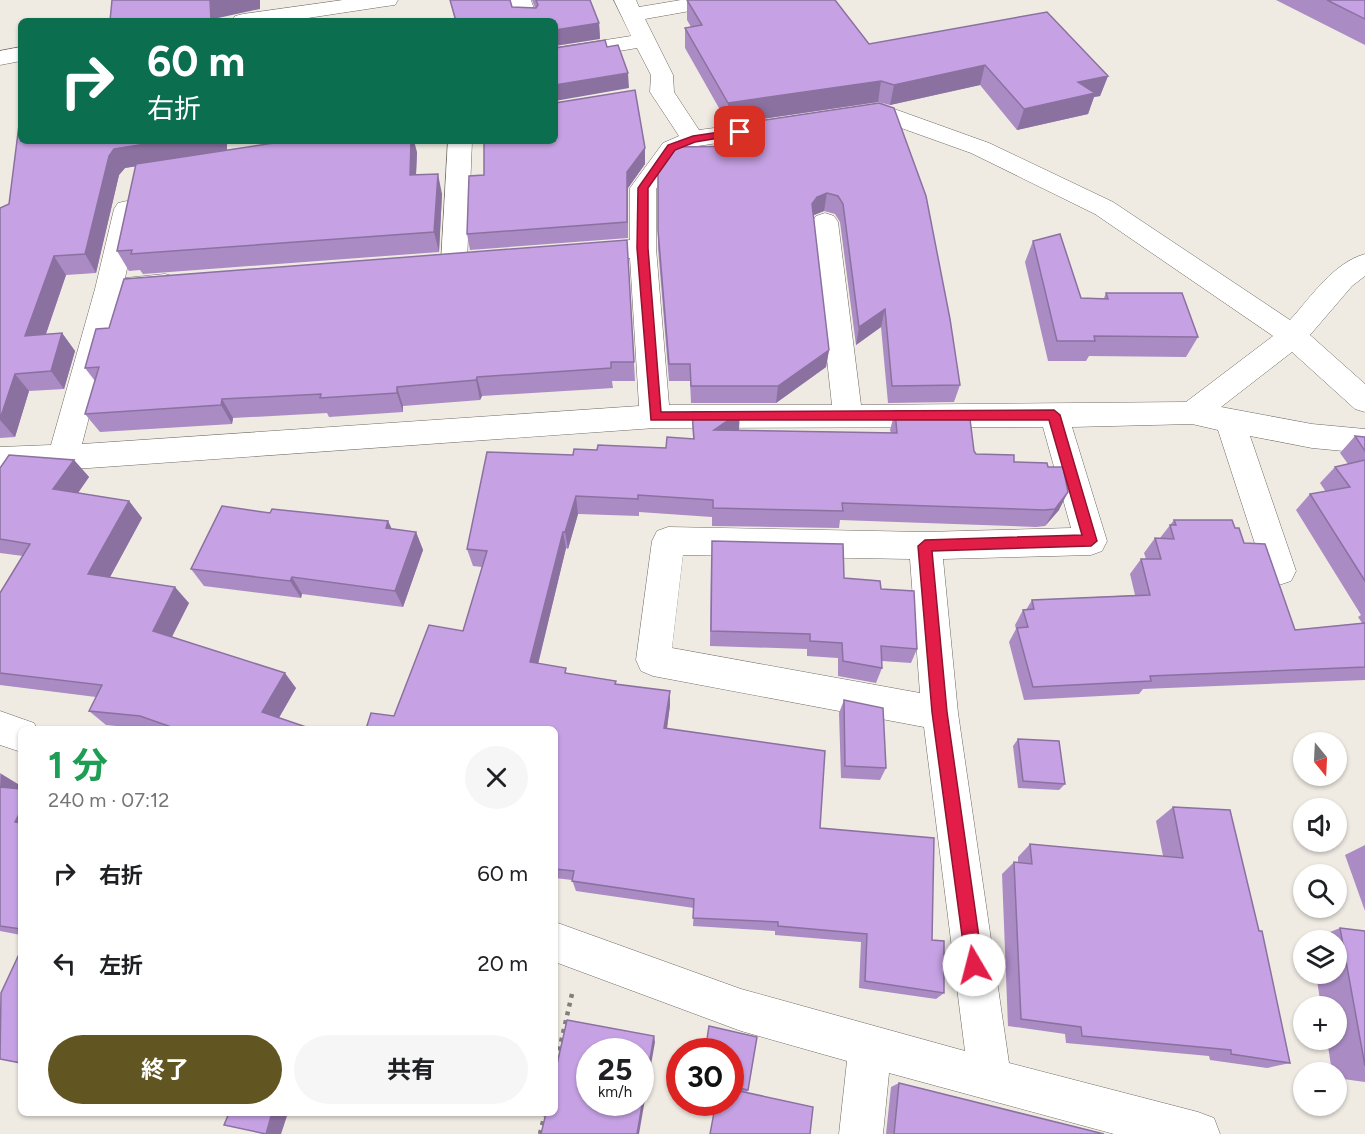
<!DOCTYPE html>
<html lang="ja">
<head>
<meta charset="utf-8">
<style>
  :root { --surface:#fff; --page:#f6f6f6; --text:#202124; --muted:#757577; --accent:#615622 }
  body { margin:0; font-family:Figtree,"Noto Sans JP",sans-serif; background:var(--page); color:var(--text); height:100vh; display:flex; flex-direction:column; font-size:22px; white-space:nowrap }
  * { box-sizing:border-box; margin:0 }
  p { font-size:20px; color:var(--muted) }
  .icon { flex:none; width:33px; height:33px; fill:none; stroke:currentColor; stroke-width:2; stroke-linecap:round; stroke-linejoin:round }
  .map { position:relative; flex:1; overflow:hidden }
  .side { position:absolute; left:18px; top:726px; width:540px; height:390px; display:flex; flex-direction:column; background:var(--surface); border-radius:9px; box-shadow:0 2px 4px #0004 }
  .side>* { flex:none }
  .top-card { position:absolute; left:18px; top:18px; width:540px; height:126px; border-radius:9px; box-shadow:0 2px 4px #0004; background:#0b6e4f; color:#fff; overflow:hidden }
  .needle { width:39px; rotate:162deg }
  .fabs { position:absolute; left:1293px; top:732px; display:grid; gap:12px }
  .fabs a { display:grid; place-items:center; width:54px; height:54px; border-radius:50%; background:var(--surface); box-shadow:0 2px 4px #0004; font-size:30px }
  .speed { position:absolute; left:576px; top:1038px; display:flex; gap:12px; font-size:30px; font-weight:700; text-align:center }
  .speed>* { display:grid; place-content:center; width:78px; height:78px; border-radius:50%; background:var(--surface); box-shadow:0 2px 4px #0004; line-height:1 }
  .speed small { font-size:15px; font-weight:400 }
  .speed .limit { border:9px solid #d22; background:#fff; color:#111 }
  .pin { position:absolute; display:grid; place-items:center; width:51px; height:51px; color:#fff; margin:-26px; border-radius:12px; box-shadow:0 3px 9px #0006 }
  .me { position:absolute; width:66px; margin:-33px; rotate:352deg; stroke-linejoin:round; filter:drop-shadow(0 0 4px #0008) }
  .turn { display:flex; align-items:center; gap:21px; height:126px; padding:0 30px; font-size:27px }
  .turn .icon { width:78px; height:78px; stroke-width:2.5 }
  .turn b { display:block; font-size:42px; line-height:51px }
  .round { display:grid; place-items:center; flex:none; width:63px; height:63px; border-radius:32px; background:var(--page) }
  .headline { display:flex; align-items:center; justify-content:space-between; height:102px; padding:0 30px }
  h1 { font-size:36px; font-weight:700; line-height:45px; color:#1e9e55 }
  .cta { display:flex; gap:12px; margin-top:auto; padding:12px 30px }
  .cta a { flex:1; height:69px; border-radius:36px; background:var(--accent); color:#fff; font-size:24px; font-weight:700; line-height:69px; text-align:center }
  .cta a+a { background:var(--page); color:var(--text) }
  ul { padding:0; list-style:none }
  li { display:flex; align-items:center; gap:18px; height:90px; padding:0 30px }
  li div { flex:1 }
  li b { display:block; font-size:22px }
  li em { font-style:normal }
  .map>svg:first-child { display:block }
  .lines { fill:none; stroke-linecap:round; stroke-linejoin:round }
  .street-casing { stroke:#6d6962; stroke-width:1 }
  .path { stroke:#817e79; stroke-width:4.5; stroke-dasharray:4 5; stroke-linecap:butt }
  .street { fill:#fff; fill-rule:evenodd }
  .wall { fill:#aa8bc4 }
  .shaded-wall { fill:#8b71a0 }
  .building { fill:#c6a2e4; stroke:#8b71a0; stroke-width:1.5; fill-rule:evenodd }
  .route { fill:#e11d48; stroke:#92132f; stroke-width:1.5 }
</style>
</head>
<body>
<div class="map">
<svg width="1365" height="1134" viewBox="0 0 1365 1134">
  <rect width="100%" height="100%" fill="#efebe3"/>
  <g class="lines">
    <!-- street casing -->
    <g class="street-casing">
      <path id="street" d="M 343,0 L 398,0 L 395,5 L 387,6 L 288,21 L 232,21 L 235,16 L 243,14 Z
        M 509,0 L 531,0 L 538,21 L 516,21 Z
        M 614,0 L 636,0 L 639,7 L 681,0 L 729,0 L 726,5 L 718,6 L 645,19 L 673,75 L 674,92 L 699,130 L 783,119 L 791,121 L 795,126 L 791,131 L 783,133 L 698,146 L 681,153 L 656,189 L 656,248 L 669,405 L 832,405 L 812,222 L 816,216 L 825,213 L 834,216 L 838,222 L 861,405 L 1186,402 L 1273,336 L 1095,214 L 971,153 L 876,119 L 855,122 L 847,120 L 843,115 L 847,110 C 860,107 873,103 886,106 L 989,143 L 1113,202 L 1290,320 C 1312,296 1333,263 1365,254 L 1365,276 L 1352,286 L 1310,335 L 1365,384 L 1365,412 L 1355,409 L 1292,352 L 1221,407 L 1312,424 L 1365,429 L 1365,453 L 1312,448 L 1250,436 L 1296,571 L 1291,581 L 1279,585 L 1267,581 L 1218,430 L 1192,424 L 1072,427 L 1107,541 L 1102,551 L 1091,555 L 943,559 L 958,713 L 1009,1063 L 1198,1112 L 1214,1118 L 1220,1134 L 1114,1134 L 889,1073 L 883,1134 L 839,1134 L 847,1061 L 741,1031 L 555,962 L 555,922 L 741,989 L 965,1051 L 924,727 L 653,676 L 641,671 L 636,660 L 652,541 L 657,531 L 668,527 L 925,532 L 1071,528 L 1043,427 L 655,428 L 89,468 L 0,471 L 0,447 L 51,445 L 95,289 L 114,209 L 118,203 L 127,201 L 136,203 L 140,209 L 125,278 L 165,274 L 175,277 L 179,284 L 175,291 L 120,298 L 82,444 L 639,406 L 630,258 L 582,261 L 573,258 L 569,252 L 573,246 L 630,240 L 630,188 L 663,143 L 679,136 L 650,92 L 651,75 L 637,48 L 555,62 L 555,48 L 631,36 ZM 683,555 L 910,559 L 920,693 L 672,648 Z
        M 21,47 L 21,61 L 0,65 L 0,51 Z
        M 448,141 L 472,141 L 467,262 L 463,269 L 454,271 L 445,269 L 441,262 Z
        M 0,711 L 34,723 L 37,729 L 21,729 L 21,752 L 0,745 Z"/>
    </g>
    <!-- path -->
    <path class="path" d="M 555,1068 L 572,994
      M 540,1134 L 545,1113"/>
    <!-- street -->
    <use href="#street" class="street"/>
  </g>
  <!-- wall -->
  <path class="wall" d="M 450,0 L 512,7 L 535,8 L 532,0 L 590,0 L 599,23 L 600,39 L 555,21 L 455,21 Z
    M 687,0 L 869,44 L 1108,76 L 1100,96 L 1094,97 L 1088,114 L 1017,130 L 980,85 L 890,105 L 878,102 L 728,124 L 685,48 L 685,28 L 691,27 L 687,20 Z
    M 1276,0 L 1365,0 L 1365,45 Z
    M 879,103 L 960,385 L 954,402 L 888,403 L 881,327 L 856,345 L 840,222 L 835,214 L 824,211 L 814,215 L 813,216 L 829,350 L 826,367 L 776,403 L 691,403 L 690,381 L 669,381 L 658,248 L 658,230 L 740,146 L 738,142 L 739,124 Z
    M 21,109 L 227,150 L 417,152 L 416,175 L 442,194 L 439,252 L 143,274 L 140,270 L 129,271 L 117,251 L 136,166 L 125,168 L 119,175 L 96,273 L 66,275 L 46,334 L 62,333 L 75,351 L 64,389 L 29,391 L 15,437 L 0,438 L 0,208 L 9,204 Z
    M 645,164 L 628,188 L 628,238 L 470,250 L 467,234 L 484,175 Z
    M 627,240 L 635,381 L 612,381 L 613,388 L 482,396 L 480,400 L 403,406 L 403,412 L 329,417 L 327,413 L 233,418 L 232,424 L 100,432 L 85,414 L 95,381 L 85,368 L 109,328 Z
    M 1033,241 L 1081,298 L 1104,298 L 1106,293 L 1198,337 L 1186,357 L 1089,356 L 1086,361 L 1048,361 L 1025,262 Z
    M 895,411 L 974,451 L 976,454 L 1014,462 L 1059,510 L 1045,526 L 1036,527 L 840,520 L 839,528 L 712,526 L 712,517 L 639,512 L 639,516 L 578,514 L 568,549 L 566,548 L 538,663 L 567,673 L 616,684 L 670,691 L 670,705 L 667,729 L 820,828 L 932,940 L 944,993 L 936,999 L 859,988 L 861,942 L 775,935 L 775,931 L 693,926 L 694,908 L 576,891 L 572,880 L 555,878 L 555,729 L 394,716 L 463,631 L 482,567 L 473,566 L 467,549 L 573,455 L 597,450 L 666,448 L 693,439 L 692,412 L 739,430 L 738,430 L 891,433 L 890,430 Z
    M 1355,436 L 1365,437 L 1365,680 L 1143,689 L 1139,694 L 1024,700 L 1009,642 L 1016,629 L 1015,625 L 1023,610 L 1026,610 L 1032,600 L 1135,595 L 1130,574 L 1141,559 L 1146,559 L 1144,553 L 1155,538 L 1160,538 L 1174,520 L 1235,528 L 1244,543 L 1295,630 L 1362,623 L 1358,617 L 1361,615 L 1296,510 L 1310,494 L 1326,492 L 1320,483 L 1335,467 L 1348,464 L 1340,453 Z
    M 74,460 L 89,477 L 78,493 L 129,501 L 142,518 L 110,577 L 189,603 L 172,637 L 296,688 L 279,718 L 312,729 L 147,729 L 106,725 L 89,711 L 96,697 L 0,685 L 0,593 L 23,556 L 0,553 L 0,468 Z
    M 270,513 L 388,521 L 392,529 L 416,532 L 423,550 L 403,607 L 302,594 L 301,598 L 204,586 L 191,569 Z
    M 711,558 L 844,578 L 881,589 L 917,649 L 911,663 L 882,661 L 882,668 L 876,683 L 838,676 L 838,658 L 807,656 L 807,649 L 710,646 Z
    M 844,700 L 886,768 L 880,780 L 841,778 L 839,713 Z
    M 1018,739 L 1065,784 L 1059,790 L 1018,788 L 1013,746 Z
    M 0,773 L 21,786 L 19,789 L 21,789 L 21,935 L 0,931 Z
    M 1173,807 L 1290,1063 L 1267,1068 L 1210,1060 L 1209,1056 L 1066,1043 L 1065,1034 L 1008,1026 L 1002,874 L 1014,862 L 1018,863 L 1018,857 L 1030,844 L 1163,856 L 1156,821 Z
    M 1365,845 L 1365,911 L 1345,855 Z
    M 1340,928 L 1365,931 L 1365,1082 L 1336,1078 L 1336,1072 L 1332,1072 L 1327,1040 L 1336,1040 L 1336,1006 L 1321,1006 L 1316,974 L 1336,974 L 1336,940 L 1310,940 Z
    M 730,1052 L 748,1090 L 747,1092 L 730,1089 Z
    M 899,1083 L 1104,1134 L 886,1134 L 891,1087 Z"/>
  <!-- shaded-wall -->
  <path class="shaded-wall" d="M 210,0 L 260,0 L 260,9 L 218,18 L 218,21 L 211,21 Z
    M 599,23 L 600,39 L 555,46 L 555,30 Z
    M 985,65 L 980,85 L 890,105 L 894,85 Z
    M 628,73 L 629,88 L 555,101 L 555,85 Z
    M 1108,76 L 1100,96 L 1094,97 L 1088,114 L 1017,130 L 1024,109 L 1078,82 Z
    M 881,81 L 878,102 L 728,124 L 728,103 Z
    M 165,141 L 227,141 L 227,152 L 125,168 L 119,175 L 96,273 L 85,254 L 109,156 L 114,149 Z
    M 411,141 L 414,141 L 417,152 L 415,196 L 410,175 Z
    M 645,148 L 645,164 L 628,188 L 628,238 L 627,172 Z
    M 438,174 L 442,194 L 439,252 L 434,232 Z
    M 827,193 L 824,211 L 814,215 L 810,222 L 812,204 L 817,197 Z
    M 54,256 L 66,275 L 39,354 L 25,336 Z
    M 885,309 L 881,327 L 856,345 L 859,327 Z
    M 62,333 L 75,351 L 64,389 L 51,371 Z
    M 829,350 L 826,367 L 776,403 L 778,386 Z
    M 15,374 L 29,391 L 15,437 L 0,420 Z
    M 477,377 L 482,396 L 480,400 L 476,380 Z
    M 397,387 L 403,406 L 403,412 L 397,393 Z
    M 222,399 L 233,418 L 232,424 L 221,405 Z
    M 740,412 L 739,430 L 714,448 L 714,430 Z
    M 74,460 L 89,477 L 68,507 L 53,489 Z
    M 1068,492 L 1059,510 L 1045,526 L 1055,509 Z
    M 576,496 L 578,514 L 568,549 L 565,532 Z
    M 129,501 L 142,518 L 103,590 L 88,574 Z
    M 388,521 L 396,539 L 386,528 Z
    M 416,532 L 423,550 L 403,607 L 395,591 Z
    M 563,532 L 566,548 L 535,677 L 530,662 Z
    M 292,577 L 302,594 L 301,598 L 290,581 Z
    M 175,587 L 189,603 L 167,646 L 153,631 Z
    M 285,673 L 296,688 L 274,726 L 262,712 Z
    M 670,691 L 670,705 L 665,742 L 664,728 Z
    M 1,774 L 21,786 L 15,798 L 0,789 Z
    M 21,810 L 21,825 L 15,822 Z
    M 654,1036 L 655,1042 L 639,1134 L 637,1134 Z
    M 272,1113 L 288,1113 L 281,1134 L 266,1134 Z"/>
  <!-- building -->
  <path class="building" d="M 112,0 L 210,0 L 211,21 L 110,21 Z
    M 450,0 L 510,0 L 512,7 L 536,8 L 538,5 L 536,0 L 590,0 L 599,23 L 555,30 L 555,21 L 456,21 Z
    M 687,0 L 835,0 L 869,44 L 1047,12 L 1108,76 L 1078,82 L 1095,93 L 1024,109 L 985,65 L 894,85 L 881,81 L 728,103 L 685,28 L 702,25 Z
    M 1327,0 L 1365,0 L 1365,19 Z
    M 605,40 L 607,47 L 618,45 L 628,73 L 555,85 L 555,48 Z
    M 635,90 L 645,148 L 627,172 L 627,222 L 467,234 L 469,176 L 484,175 L 484,141 L 555,141 L 555,103 Z
    M 879,103 L 894,108 L 926,196 L 950,319 L 960,385 L 892,386 L 885,309 L 859,327 L 843,204 L 838,196 L 827,193 L 817,197 L 812,204 L 829,350 L 778,386 L 691,386 L 690,364 L 669,364 L 658,230 L 658,171 L 675,147 L 752,146 L 739,124 Z
    M 21,109 L 21,141 L 165,141 L 114,149 L 109,156 L 85,254 L 54,256 L 25,336 L 62,333 L 51,371 L 15,374 L 0,419 L 0,208 L 9,204 Z
    M 287,141 L 411,141 L 410,175 L 438,174 L 434,232 L 131,254 L 132,250 L 117,251 L 136,164 Z
    M 1060,234 L 1081,298 L 1108,299 L 1106,293 L 1182,293 L 1198,337 L 1094,336 L 1095,341 L 1057,341 L 1033,241 Z
    M 627,240 L 634,362 L 611,362 L 611,368 L 477,377 L 476,380 L 397,387 L 397,393 L 320,398 L 321,394 L 222,399 L 221,405 L 85,414 L 99,367 L 85,368 L 96,329 L 109,328 L 124,279 Z
    M 895,411 L 969,411 L 974,451 L 976,454 L 1014,455 L 1014,462 L 1047,463 L 1048,467 L 1063,467 L 1068,492 L 1055,509 L 1044,510 L 842,503 L 843,511 L 713,508 L 713,500 L 638,495 L 638,499 L 576,496 L 565,532 L 563,532 L 530,662 L 566,668 L 565,673 L 616,681 L 615,684 L 670,691 L 664,728 L 825,751 L 820,828 L 934,838 L 932,940 L 944,941 L 944,993 L 865,981 L 867,934 L 778,926 L 778,922 L 693,918 L 694,899 L 572,881 L 574,871 L 555,869 L 555,729 L 366,729 L 371,713 L 394,716 L 429,625 L 463,631 L 487,551 L 467,549 L 487,452 L 573,455 L 574,449 L 597,450 L 598,445 L 666,448 L 667,437 L 694,439 L 692,412 L 740,412 L 714,430 L 897,433 Z
    M 1355,436 L 1365,437 L 1365,451 Z
    M 9,455 L 74,460 L 53,489 L 129,501 L 88,574 L 175,587 L 153,631 L 285,673 L 262,712 L 312,729 L 177,729 L 140,716 L 89,711 L 102,685 L 0,673 L 0,593 L 30,544 L 0,539 L 0,468 Z
    M 1365,460 L 1365,581 L 1310,494 L 1350,487 L 1335,467 Z
    M 222,506 L 270,513 L 272,509 L 388,521 L 386,528 L 416,532 L 395,591 L 292,577 L 290,581 L 191,569 Z
    M 1174,520 L 1232,520 L 1235,528 L 1239,528 L 1244,543 L 1265,544 L 1295,630 L 1365,623 L 1365,667 L 1150,676 L 1151,681 L 1033,687 L 1017,628 L 1028,627 L 1023,610 L 1034,609 L 1032,600 L 1150,595 L 1141,559 L 1161,559 L 1155,538 L 1174,539 L 1170,525 L 1176,525 Z
    M 712,541 L 843,544 L 844,578 L 880,581 L 881,589 L 914,591 L 917,649 L 881,646 L 882,668 L 843,661 L 842,643 L 810,641 L 810,634 L 711,631 Z
    M 844,700 L 883,708 L 886,768 L 845,766 Z
    M 1018,739 L 1059,741 L 1065,784 L 1023,781 Z
    M 0,787 L 21,789 L 21,810 L 15,822 L 21,823 L 21,929 L 0,926 Z
    M 1173,807 L 1230,810 L 1259,931 L 1262,931 L 1290,1063 L 1231,1054 L 1231,1050 L 1082,1036 L 1081,1027 L 1021,1019 L 1014,862 L 1032,864 L 1030,844 L 1183,858 Z
    M 1340,928 L 1365,931 L 1365,1066 Z
    M 21,950 L 21,1063 L 0,1059 L 1,993 Z
    M 567,1020 L 654,1036 L 637,1134 L 541,1134 L 546,1113 L 555,1113 L 555,1073 ZM 590,1052 L 640,1052 L 640,1102 L 590,1102 Z
    M 709,1026 L 757,1037 L 748,1090 L 730,1086 L 730,1052 L 705,1052 Z
    M 899,1083 L 1104,1134 L 894,1134 Z
    M 730,1089 L 813,1107 L 810,1134 L 710,1134 L 716,1102 L 730,1102 Z
    M 229,1113 L 272,1113 L 266,1134 L 224,1125 Z"/>
  <!-- route -->
  <path class="route" d="M 740,129 L 743,130 L 743,134 L 695,142 L 675,150 L 648,188 L 648,248 L 661,412 L 1054,410 L 1060,415 L 1097,541 L 1091,546 L 932,551 L 947,712 L 983,965 L 980,971 L 974,973 L 968,971 L 966,965 L 932,712 L 918,546 L 925,540 L 1082,535 L 1049,420 L 651,420 L 637,248 L 638,188 L 668,145 L 693,136 Z"/>
</svg>
<div class="fabs">
<a><svg class="needle" viewBox="-14 -14 28 28"><path d="M0-13l5 13h-10z" fill="#e53935"/><path d="M0 13l5-13h-10z" fill="#757577"/></svg></a>
<a><svg class="icon" aria-label="sound" viewBox="0 0 24 24"><path d="M4 9h4l5-4v14l-5-4H4zM17 9q2 3 0 6"/></svg></a>
<a><svg class="icon" aria-label="search" viewBox="0 0 24 24"><circle cx="10" cy="10" r="6"/><path d="M15 15l6 6"/></svg></a>
<a><svg class="icon" aria-label="layers" viewBox="0 0 24 24"><path d="M12 4l9 5-9 5-9-5zM3 14l9 5 9-5"/></svg></a>
<a>+</a>
<a>−</a>
</div>
<div class="speed"><div>25<small>km/h</small></div><div class="limit">30</div></div>
<div class="pin" style="left:740px;top:132px;background:#d93025"><svg class="icon" aria-label="arrive" viewBox="0 0 24 24"><path d="M6 21V4h12l-3 4 3 4H6"/></svg></div>
<svg class="me" style="left:974px;top:965px" viewBox="-20 -20 40 40"><circle r="19" fill="#fff"/><path d="M0-13L10 11 0 6-10 11z" fill="#e11d48"/></svg>
<div class="top-card">
<div class="turn"><svg class="icon" aria-label="right" viewBox="0 0 24 24"><path d="M7 20v-9h11M14 6l5 5-5 5"/></svg><div><b>60 m</b>右折</div></div>
</div>
<section class="side">
<div class="headline"><div><h1>1 分</h1><p>240 m · 07:12</p></div><a class="round"><svg class="icon" aria-label="close" viewBox="0 0 24 24"><path d="M6 6l12 12M18 6L6 18"/></svg></a></div>
<ul>
<li><svg class="icon" aria-label="right" viewBox="0 0 24 24"><path d="M7 20v-9h11M14 6l5 5-5 5"/></svg><div><b>右折</b></div><em>60 m</em></li>
<li><svg class="icon" aria-label="left" viewBox="0 0 24 24"><path d="M17 20v-9H6M10 6l-5 5 5 5"/></svg><div><b>左折</b></div><em>20 m</em></li>
</ul>
<div class="cta"><a>終了</a><a>共有</a></div>
</section>
</div>
</body>
</html>
